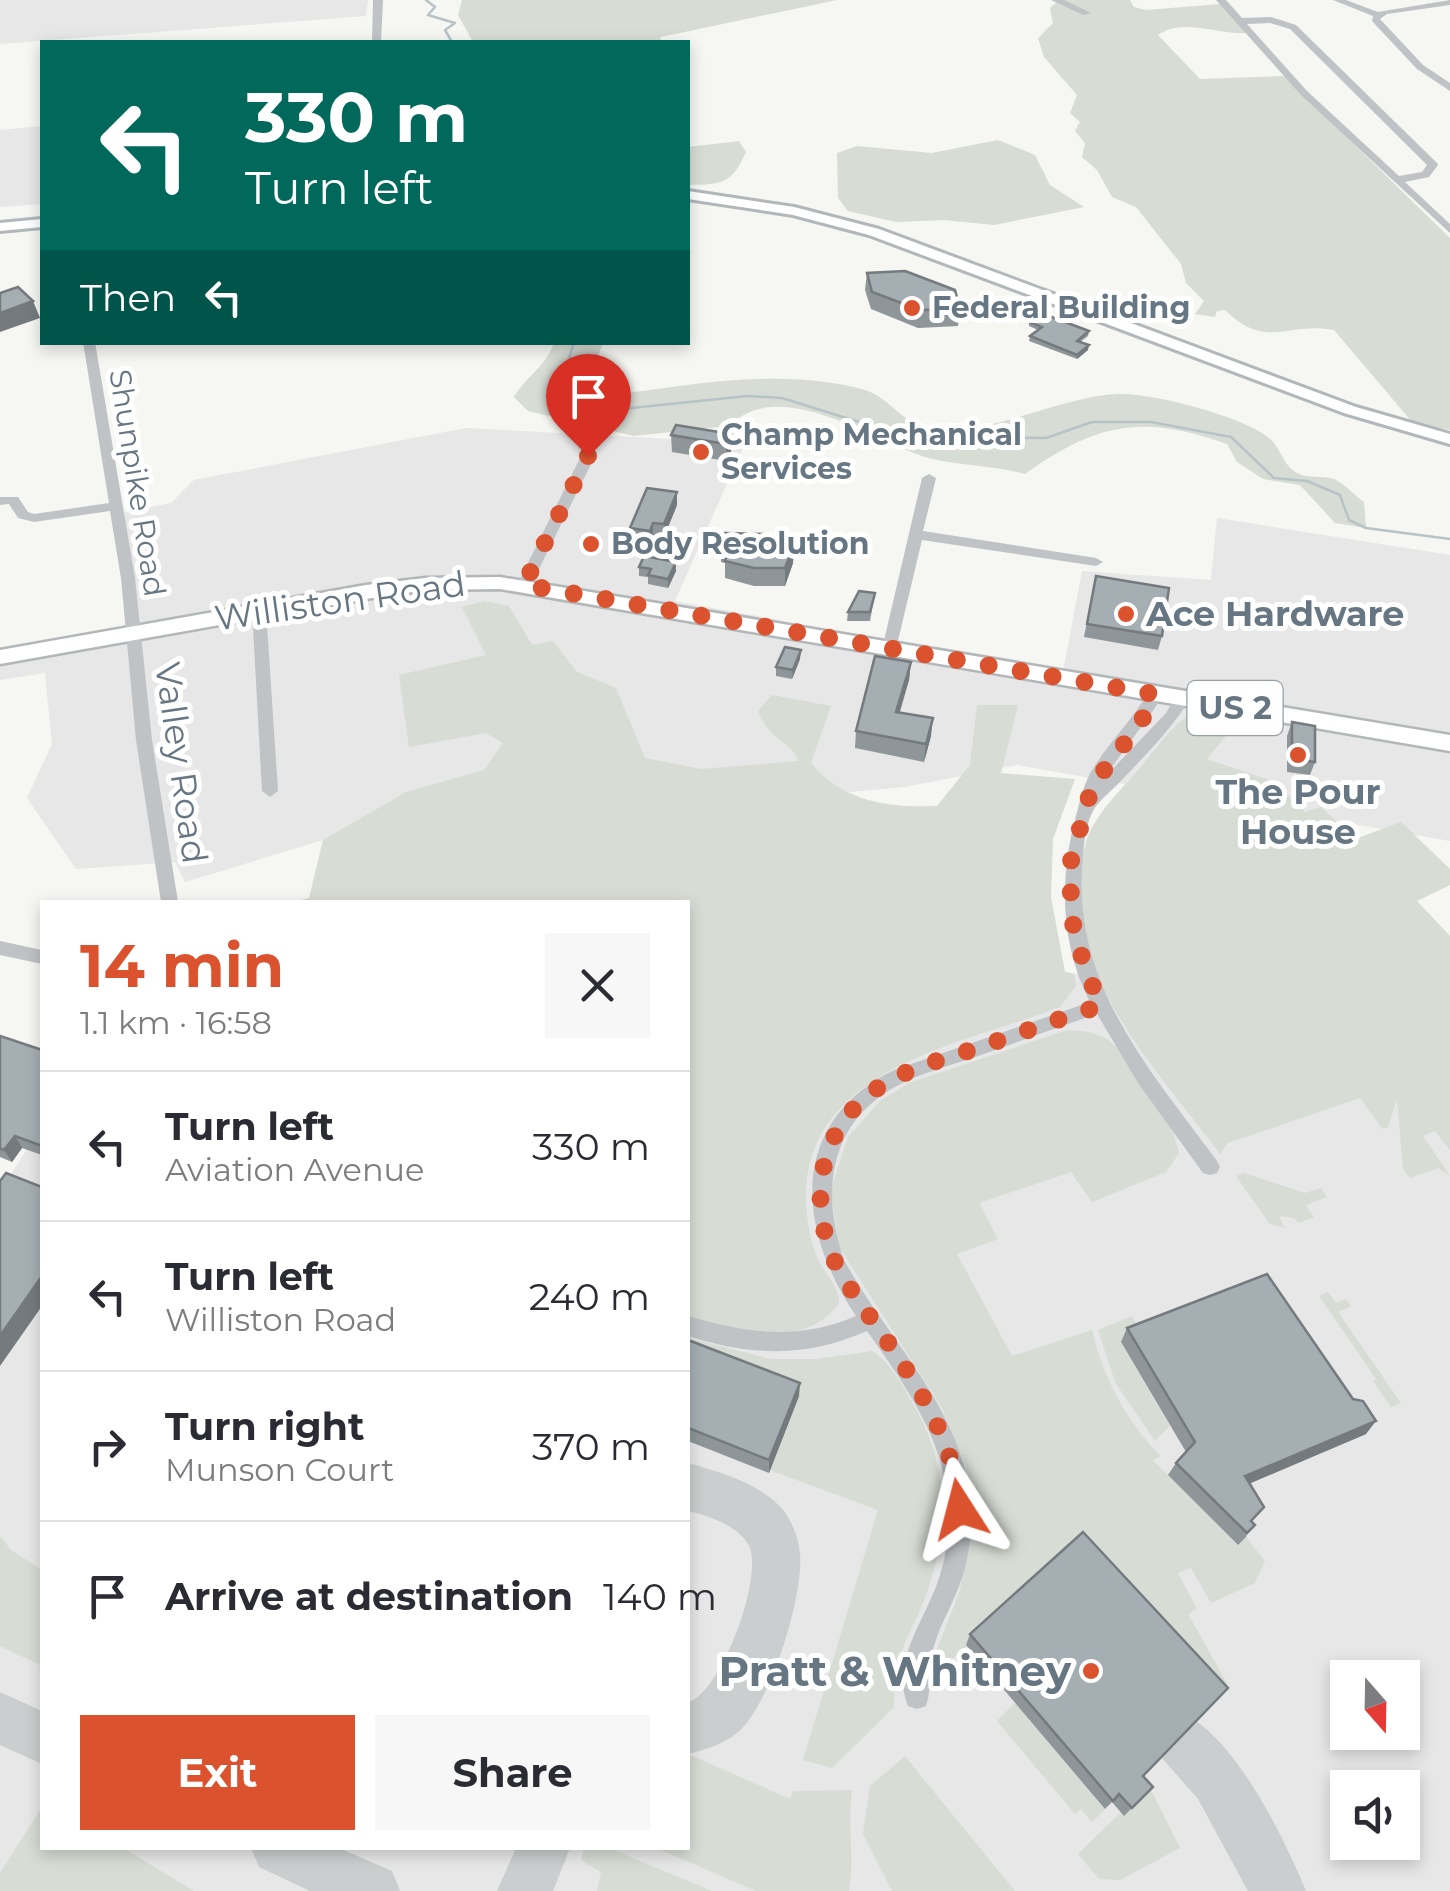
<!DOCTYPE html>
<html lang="en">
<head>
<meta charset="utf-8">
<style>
  :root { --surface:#fff; --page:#f7f7f7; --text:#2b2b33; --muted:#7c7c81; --line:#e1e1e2; --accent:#da522e }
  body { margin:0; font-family:Montserrat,sans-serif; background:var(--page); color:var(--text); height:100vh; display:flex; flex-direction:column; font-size:38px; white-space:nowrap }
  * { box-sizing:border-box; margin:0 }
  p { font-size:32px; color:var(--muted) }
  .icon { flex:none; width:55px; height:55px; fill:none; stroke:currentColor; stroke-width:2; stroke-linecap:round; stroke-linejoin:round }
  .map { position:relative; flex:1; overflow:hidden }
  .side { position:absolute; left:40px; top:900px; width:650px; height:950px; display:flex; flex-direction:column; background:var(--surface); border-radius:0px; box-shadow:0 5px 15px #0003 }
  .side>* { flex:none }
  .banner { position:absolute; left:40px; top:40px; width:650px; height:305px; border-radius:0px; box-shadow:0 5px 15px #0003; background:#00695c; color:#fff; overflow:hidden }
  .needle { width:65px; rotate:160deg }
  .buttons { position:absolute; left:1330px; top:1660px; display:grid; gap:20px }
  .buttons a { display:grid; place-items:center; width:90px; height:90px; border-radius:0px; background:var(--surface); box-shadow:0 5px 15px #0003; font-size:50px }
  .pin { position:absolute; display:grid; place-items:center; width:85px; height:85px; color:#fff; margin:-102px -42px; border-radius:50% 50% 50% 0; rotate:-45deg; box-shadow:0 0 10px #0007 }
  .pin .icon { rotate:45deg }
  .me { position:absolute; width:110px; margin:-55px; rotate:351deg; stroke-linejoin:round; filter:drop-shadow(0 0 8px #0008) }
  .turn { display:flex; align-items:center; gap:35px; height:210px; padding:0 40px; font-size:45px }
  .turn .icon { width:130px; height:130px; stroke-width:2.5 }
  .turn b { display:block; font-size:70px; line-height:85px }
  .then { display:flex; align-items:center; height:95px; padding:0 40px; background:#0003; gap:20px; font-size:38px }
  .round { display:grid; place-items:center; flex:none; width:105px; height:105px; border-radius:0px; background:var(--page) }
  .overview { display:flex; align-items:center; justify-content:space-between; height:170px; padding:0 40px }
  h1 { font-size:60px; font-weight:700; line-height:75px; color:var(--accent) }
  .action { display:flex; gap:20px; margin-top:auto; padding:20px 40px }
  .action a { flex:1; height:115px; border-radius:0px; background:var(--accent); color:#fff; font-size:40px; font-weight:700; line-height:115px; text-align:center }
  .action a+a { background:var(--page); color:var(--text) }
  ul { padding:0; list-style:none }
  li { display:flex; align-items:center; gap:30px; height:150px; padding:0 40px; border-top:2px solid var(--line) }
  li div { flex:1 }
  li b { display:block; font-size:38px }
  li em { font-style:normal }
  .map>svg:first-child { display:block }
  .built { fill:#e6e7e6; fill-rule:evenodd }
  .green { fill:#d7dcd4 }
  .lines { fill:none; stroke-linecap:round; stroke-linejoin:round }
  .stream { stroke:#b8c3c7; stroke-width:2.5 }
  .taxiway { fill:#cbcece; fill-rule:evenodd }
  .secondary-casing { stroke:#b1b7bb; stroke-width:6 }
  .primary-casing { stroke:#b2b7ba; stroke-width:5 }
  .street { fill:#bfc3c6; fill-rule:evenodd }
  .secondary { fill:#fff; fill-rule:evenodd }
  .primary { fill:#fff; fill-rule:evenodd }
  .wall { fill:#8e969a }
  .shaded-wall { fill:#747a7d }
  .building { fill:#a5aeb3; stroke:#747a7d; stroke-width:2.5 }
  .route { stroke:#da522e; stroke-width:18; stroke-dasharray:0 32.4 }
  .poi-dot { fill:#da522e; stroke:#fff; stroke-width:4 }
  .labels { text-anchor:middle; stroke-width:10; stroke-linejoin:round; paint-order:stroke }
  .far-poi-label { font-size:30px; font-weight:bold; fill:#667682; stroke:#fff; text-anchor:start }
  .far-street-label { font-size:30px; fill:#667682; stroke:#fff }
  .shield { fill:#fff; stroke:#949fa8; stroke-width:2.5 }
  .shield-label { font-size:32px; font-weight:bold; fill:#667682 }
  .street-label { font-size:35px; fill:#667682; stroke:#fff }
  .poi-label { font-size:35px; font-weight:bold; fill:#667682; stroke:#fff; text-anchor:start }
  .near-poi-label { font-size:42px; font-weight:bold; fill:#667682; stroke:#fff; text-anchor:end }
</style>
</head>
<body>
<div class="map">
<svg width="1450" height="1891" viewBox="0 0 1450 1891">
  <rect width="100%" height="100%" fill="#f6f6f2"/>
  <!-- built -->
  <path class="built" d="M 0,0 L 368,0 L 366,16 L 0,44 Z
    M 42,126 L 42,204 L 0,207 L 0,130 Z
    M 466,428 L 745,443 L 675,601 L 1063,672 L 1082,571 L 1211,580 L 1217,518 L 1450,555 L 1450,841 L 1017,765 L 905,787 L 323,840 L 185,882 L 175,862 L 76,869 L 27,798 L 52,744 L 45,673 L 0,680 L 0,650 L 128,627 L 112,515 L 171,503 L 194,480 Z
    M 1065,972 L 1450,1032 L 1450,1891 L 0,1891 L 0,1192 L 42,1125 L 42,1848 L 688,1848 L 688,1222 L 837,1071 ZM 1348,1678 L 1402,1678 L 1402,1732 L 1348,1732 ZM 1348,1788 L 1402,1788 L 1402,1842 L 1348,1842 Z"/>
  <!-- green -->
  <path class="green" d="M 462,0 L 837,0 L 661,37 L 660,42 L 473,42 L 458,15 Z
    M 1059,0 L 1130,0 L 1134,7 L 1146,10 L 1220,4 L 1247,33 C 1218,35 1183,17 1158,35 L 1200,79 L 1284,76 L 1450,238 L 1450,430 L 1413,423 L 1334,330 C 1286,321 1267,351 1225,310 L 1217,311 L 1215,317 L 1195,314 L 1204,301 L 1186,283 L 1181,264 L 1136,207 L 1112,197 L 1097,170 L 1082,157 L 1085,143 L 1075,131 L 1080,122 L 1070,113 L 1077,95 L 1044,57 L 1038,38 L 1053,23 L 1050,8 Z
    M 998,140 L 1035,155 L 1050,185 L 1084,207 L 994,225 L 944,220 L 896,222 L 848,211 L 838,198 L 837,153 L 857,146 L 932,153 Z
    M 739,141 L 746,152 C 731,185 722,184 688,185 L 688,147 Z
    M 554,342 L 603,343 L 590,377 L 614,395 C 697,384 779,368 862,389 C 894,398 902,429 940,430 C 1001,432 1058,397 1118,394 C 1152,393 1243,416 1269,438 C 1281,448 1283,466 1297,473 C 1308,479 1322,475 1334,479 C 1344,483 1355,496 1364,502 L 1366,528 L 1335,523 L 1300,485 L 1263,479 L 1237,462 L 1227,444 C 1142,414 1097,423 1025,474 C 992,465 957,466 925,457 C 871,440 780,375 729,426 L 634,436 L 528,411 L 514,397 C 526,376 547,366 554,342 Z
    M 484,601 L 509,606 L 532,645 L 553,641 L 577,672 L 616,688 L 645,758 L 701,769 L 798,761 C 792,741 769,741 758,711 L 772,695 L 831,706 L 811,763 C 843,802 889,808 937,806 L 970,765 L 977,705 L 1018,705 L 1001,773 L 1075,779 L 1053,839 L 1051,897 L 1065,972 L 1074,974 L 1076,986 L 1060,1007 C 968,1043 807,1066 806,1195 C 806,1215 809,1237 816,1255 C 822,1272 839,1284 839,1303 C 806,1351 733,1332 688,1316 L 688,902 L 293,902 L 309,898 L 323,840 L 406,792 L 484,770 L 503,743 L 486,733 L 409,747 L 399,675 L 486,655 L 462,607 Z
    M 1194,714 L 1239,720 L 1207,759 L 1275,782 L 1305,812 L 1321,807 L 1355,839 L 1401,822 L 1450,869 L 1450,885 L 1417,901 L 1450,936 L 1450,1150 L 1435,1131 L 1423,1136 L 1450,1176 L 1438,1168 L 1410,1178 L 1403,1169 L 1397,1099 L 1388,1127 L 1383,1129 L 1360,1098 L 1228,1143 L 1220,1154 C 1158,1070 1049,961 1085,845 C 1093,818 1113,798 1132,777 C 1149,760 1173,720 1194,714 Z
    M 1067,1030 C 1083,1031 1101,1032 1113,1044 C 1135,1066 1174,1122 1179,1153 L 1166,1172 L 1092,1202 L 1071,1172 L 979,1203 L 998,1239 L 957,1254 L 1012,1356 L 1092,1330 C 1103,1377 1126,1422 1161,1456 L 1153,1460 L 1237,1545 L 1246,1537 L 1265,1561 L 1255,1583 L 1211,1603 L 1191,1568 L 1178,1573 L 1197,1609 L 1188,1614 L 1229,1687 L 1218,1698 L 1077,1544 L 942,1669 L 936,1652 L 959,1593 L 969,1547 L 966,1466 L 942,1408 L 838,1245 L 831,1189 L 848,1137 L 881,1100 L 909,1083 Z
    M 1244,1173 L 1305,1193 L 1321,1188 L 1327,1197 L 1306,1205 L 1314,1217 L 1298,1223 L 1294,1218 L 1279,1216 L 1285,1228 L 1270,1224 L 1236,1176 Z
    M 1328,1292 L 1336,1303 L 1346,1299 L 1351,1306 L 1338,1312 L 1401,1403 L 1391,1407 L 1373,1381 L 1376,1379 L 1319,1296 Z
    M 1132,1316 L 1142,1334 L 1121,1343 L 1170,1426 L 1155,1441 L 1115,1382 L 1098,1330 Z
    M 688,1338 L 771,1359 L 816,1359 L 873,1351 C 892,1365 903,1386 914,1406 C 950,1467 949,1533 925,1598 C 906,1646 894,1651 894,1707 L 832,1768 L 803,1760 L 878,1510 L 688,1440 Z
    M 0,1536 L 11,1550 L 42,1570 L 42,1666 L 0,1646 Z
    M 1015,1703 L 1105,1809 L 1092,1822 L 1081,1809 L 1075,1814 L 997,1721 Z
    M 688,1754 L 790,1799 L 793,1791 L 852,1790 C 847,1826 855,1855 849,1891 L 756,1891 L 656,1848 L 688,1848 Z
    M 905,1756 L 917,1771 L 1015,1891 L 892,1891 L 863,1834 L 870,1786 Z
    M 1144,1776 L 1180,1848 L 1120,1880 L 1099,1879 L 1078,1854 L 1121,1812 L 1125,1816 L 1135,1785 Z
    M 40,1810 L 42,1848 L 123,1848 L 194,1891 L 0,1891 L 0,1873 Z
    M 584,1848 L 609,1848 L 712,1891 L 597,1891 L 601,1872 L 581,1860 Z"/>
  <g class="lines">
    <!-- stream -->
    <path class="stream" d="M 426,0 L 435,7 L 428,15 L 455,23 L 445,30 L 452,42
      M 574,342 L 560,388 L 571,401 L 603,411 L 747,396 L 782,398 L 875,427 L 930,437 L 1046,438 L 1092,422 L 1151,422 L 1231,437 L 1274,478 L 1307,481 L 1340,495 L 1349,520 L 1366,528 L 1450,539"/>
    <!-- taxiway -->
    <path class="taxiway" d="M 688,1463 C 720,1472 762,1484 784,1511 C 792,1522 799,1539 800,1554 C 804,1595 770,1706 737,1733 C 724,1744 704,1750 688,1754 L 688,1702 C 721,1694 766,1572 748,1544 C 736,1524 708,1516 688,1511 Z
      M 0,1692 L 42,1711 L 42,1764 L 0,1745 Z
      M 1180,1712 C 1234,1734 1284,1838 1306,1891 L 1248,1891 L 1198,1799 L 1161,1757 L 1154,1738 L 1161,1719 Z
      M 251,1848 L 339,1848 L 392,1871 L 400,1891 L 310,1891 L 259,1867 Z
      M 516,1848 L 570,1848 L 553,1891 L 497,1891 Z"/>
    <!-- secondary casing -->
    <g class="secondary-casing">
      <path id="secondary" d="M 688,191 L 794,207 L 879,229 L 1356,407 L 1450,434 L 1450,444 L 1344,413 L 869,235 L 793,215 L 688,199 Z
        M 42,219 L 42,227 L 0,231 L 0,223 Z"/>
    </g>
    <!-- primary casing -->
    <g class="primary-casing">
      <path id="primary" d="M 500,577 L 1450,735 L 1450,751 L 500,589 L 425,590 L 366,599 L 0,664 L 0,650 L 366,585 L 425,578 Z"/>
    </g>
    <!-- street -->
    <path class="street" d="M 373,0 L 383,0 L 381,42 L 372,42 Z
      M 1051,0 L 1064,0 L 1091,13 L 1083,15 Z
      M 1216,0 L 1226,0 L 1242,18 L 1271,17 L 1296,25 L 1437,163 L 1438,165 L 1429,177 L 1405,182 L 1450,224 L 1450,233 L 1301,95 ZM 1270,23 L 1290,29 L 1427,165 L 1422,172 L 1399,176 L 1307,91 L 1247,24 Z
      M 1333,0 L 1346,0 L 1378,12 L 1450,0 L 1450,5 L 1387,14 L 1380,19 L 1423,65 L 1450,83 L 1450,91 L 1417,69 L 1372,21 L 1373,16 Z
      M 83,342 L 95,342 L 135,578 L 152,740 L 178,902 L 161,902 L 136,740 L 121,578 L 110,511 L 34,522 L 18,518 L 9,504 L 0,505 L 0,497 L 18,497 L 28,512 L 34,514 L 109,503 Z
      M 588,452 L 595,456 L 531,585 L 529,588 L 519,588 L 517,585 L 581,456 Z
      M 929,474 L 936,478 L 923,531 L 1096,558 L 1103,562 L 1096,566 L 922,540 L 896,649 L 889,654 L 884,652 L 882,649 L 922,478 Z
      M 259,605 L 266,610 L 278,791 L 270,797 L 262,791 L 252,610 Z
      M 1154,690 L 1162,695 L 1155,708 L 1103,779 L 1166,713 L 1177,695 L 1182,694 L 1190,699 C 1171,730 1145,755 1121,781 C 1112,790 1101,799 1094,809 C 1085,824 1083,851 1082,869 C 1075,988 1151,1071 1217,1161 L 1220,1167 L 1217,1173 L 1210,1175 L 1203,1173 L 1138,1083 L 1097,1014 C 1058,1027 1020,1041 981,1055 C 953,1065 922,1072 895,1087 C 828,1124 821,1193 844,1260 C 900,1361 997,1439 965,1568 C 958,1596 942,1619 934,1646 C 927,1665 933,1687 926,1706 L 917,1709 L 908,1706 C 890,1662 925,1620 938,1581 C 972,1482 922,1408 867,1331 C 806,1358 750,1356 688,1336 L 688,1316 C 746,1333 798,1341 856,1316 C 797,1229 787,1123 894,1070 L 1090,1002 C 1060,944 1059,878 1076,816 C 1080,801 1083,786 1091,772 C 1108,743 1132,721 1149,691 Z
      M 0,941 L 42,950 L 42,964 L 0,955 Z"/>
    <!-- secondary -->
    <use href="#secondary" class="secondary"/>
    <!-- primary -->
    <use href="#primary" class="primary"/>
  </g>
  <!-- wall -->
  <path class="wall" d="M 867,273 L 960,309 L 958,326 L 918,328 L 871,309 L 865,290 Z
    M 1029,322 L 1089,331 L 1088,336 L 1080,342 L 1088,350 L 1077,359 L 1029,341 L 1030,336 L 1038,330 L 1029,326 Z
    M 731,434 L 731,452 L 726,461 L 672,452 L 671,435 Z
    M 677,505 L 664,537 L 653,536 L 650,544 L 630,541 L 630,528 Z
    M 765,534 L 765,539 L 794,545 L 793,563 L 785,586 L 754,586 L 725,578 L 725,563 L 721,562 L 721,544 Z
    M 676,562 L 676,571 L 668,588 L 648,584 L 648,577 L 639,576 L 639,567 Z
    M 1096,576 L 1162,636 L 1158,650 L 1084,637 Z
    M 875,593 L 870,621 L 847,621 L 848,612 Z
    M 800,659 L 792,679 L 776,676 L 776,667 Z
    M 911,662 L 909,680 L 900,712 L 931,736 L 924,762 L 855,748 L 856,731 Z
    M 1292,722 L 1315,762 L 1310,775 L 1287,772 L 1287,736 Z
    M 0,1036 L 42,1050 L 42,1155 L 22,1148 L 12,1162 L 0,1157 Z
    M 1127,1328 L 1366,1434 L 1250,1483 L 1252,1522 L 1246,1537 L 1238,1545 L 1168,1475 L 1176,1463 L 1186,1452 L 1121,1342 Z
    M 688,1340 L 799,1396 L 769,1473 L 688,1441 Z
    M 970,1634 L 1143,1776 L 1153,1787 L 1124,1816 L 1112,1802 L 1105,1809 L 966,1645 Z"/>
  <!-- shaded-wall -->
  <path class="shaded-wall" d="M 33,301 L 40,318 L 0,332 L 0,313 Z
    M 1089,345 L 1088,350 L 1077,359 L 1077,355 Z
    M 731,434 L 731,452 L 726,461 L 726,444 Z
    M 677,492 L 677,505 L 664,537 L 664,524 Z
    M 653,523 L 653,536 L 650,544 L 650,531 Z
    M 794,545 L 793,563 L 785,586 L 785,568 Z
    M 676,562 L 676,571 L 668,588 L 668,579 Z
    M 801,650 L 800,659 L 792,679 L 793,670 Z
    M 911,662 L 909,680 L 894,729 L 896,712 Z
    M 933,718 L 931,736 L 924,762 L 926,744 Z
    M 15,1136 L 22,1148 L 12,1162 L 4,1150 Z
    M 42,1276 L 42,1306 L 0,1366 L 0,1336 Z
    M 800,1383 L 799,1396 L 769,1473 L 769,1460 Z
    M 1376,1421 L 1366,1434 L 1237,1489 L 1245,1476 Z"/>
  <!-- building -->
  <path class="building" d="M 905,271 L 955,290 L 960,309 L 920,310 L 872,292 L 867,273 Z
    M 18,287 L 33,301 L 0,313 L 0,293 Z
    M 1041,313 L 1089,331 L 1077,341 L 1089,345 L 1077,355 L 1030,336 L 1042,327 L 1029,322 Z
    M 676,425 L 731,434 L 726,444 L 671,435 Z
    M 647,488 L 677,492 L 664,524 L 653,523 L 650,531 L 630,528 Z
    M 725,533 L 765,534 L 763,539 L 794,545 L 785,568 L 754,568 L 725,561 L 729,545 L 721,544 Z
    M 644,556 L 676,562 L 668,579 L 648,575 L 651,569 L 639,567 Z
    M 1096,576 L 1169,588 L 1162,636 L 1087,624 Z
    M 859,591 L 875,593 L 870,612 L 848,612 Z
    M 785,647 L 801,650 L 793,670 L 776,667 Z
    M 875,656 L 911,662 L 896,712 L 933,718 L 926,744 L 856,731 Z
    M 1292,722 L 1315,726 L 1315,762 L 1292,759 Z
    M 0,1036 L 42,1050 L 42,1146 L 15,1136 L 4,1150 L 0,1148 Z
    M 6,1173 L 42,1187 L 42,1276 L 0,1336 L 0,1181 Z
    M 1267,1274 L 1353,1399 L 1363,1401 L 1376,1421 L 1245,1476 L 1264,1507 L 1251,1521 L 1255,1525 L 1247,1533 L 1176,1463 L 1195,1442 L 1127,1328 Z
    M 688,1340 L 800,1383 L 769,1460 L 688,1428 Z
    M 1083,1532 L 1228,1688 L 1143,1776 L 1153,1787 L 1132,1808 L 1119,1794 L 1113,1801 L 970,1634 Z"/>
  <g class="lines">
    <!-- route -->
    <path class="route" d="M 588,456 L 524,585 L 1154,694 L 1141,722 L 1092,786 L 1069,868 L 1074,935 L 1100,1006 C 1058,1019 1018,1034 977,1048 C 944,1059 908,1068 879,1087 C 809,1133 805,1224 850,1288 C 897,1357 953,1423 960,1509"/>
  </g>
  <!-- markers -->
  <g class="poi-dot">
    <circle cx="912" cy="308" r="10"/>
    <circle cx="701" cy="452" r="10"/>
    <circle cx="591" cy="544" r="10"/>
    <circle cx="1126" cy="614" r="10"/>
    <circle cx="1298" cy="755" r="10"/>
    <circle cx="1091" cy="1671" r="10"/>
  </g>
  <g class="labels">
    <!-- far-poi labels -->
    <g class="far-poi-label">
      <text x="932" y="318">Federal Building</text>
      <text x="721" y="445">Champ Mechanical<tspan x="721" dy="34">Services</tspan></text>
      <text x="611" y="554">Body Resolution</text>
    </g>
    <!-- far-street labels -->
    <g class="far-street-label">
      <text transform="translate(137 483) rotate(81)" y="10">Shunpike Road</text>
    </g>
    <!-- shield labels -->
    <rect class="shield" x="1187.5" y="681" width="95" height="54" rx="8"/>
    <g class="shield-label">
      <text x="1235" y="719">US 2</text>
    </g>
    <!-- street labels -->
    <g class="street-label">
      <text transform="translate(340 601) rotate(-8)" y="12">Williston Road</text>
      <text transform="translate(181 763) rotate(82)" y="12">Valley Road</text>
    </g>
    <!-- poi labels -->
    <g class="poi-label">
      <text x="1146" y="626">Ace Hardware</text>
      <text x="1298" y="804" text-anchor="middle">The Pour<tspan x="1298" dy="40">House</tspan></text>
    </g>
    <!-- near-poi labels -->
    <g class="near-poi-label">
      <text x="1071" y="1686">Pratt &amp; Whitney</text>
    </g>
  </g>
</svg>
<div class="buttons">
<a><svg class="needle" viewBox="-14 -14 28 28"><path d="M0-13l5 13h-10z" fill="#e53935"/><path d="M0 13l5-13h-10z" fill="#7c7c81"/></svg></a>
<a><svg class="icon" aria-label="sound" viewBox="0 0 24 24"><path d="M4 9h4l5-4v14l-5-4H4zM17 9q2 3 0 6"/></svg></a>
</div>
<div class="pin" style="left:588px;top:456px;background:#d93025"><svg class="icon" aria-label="arrive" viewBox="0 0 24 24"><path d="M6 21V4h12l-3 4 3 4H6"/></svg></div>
<svg class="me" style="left:960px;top:1509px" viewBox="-20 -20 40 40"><path d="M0-17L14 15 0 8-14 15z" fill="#da522e" stroke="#fff" stroke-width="4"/></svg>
<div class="banner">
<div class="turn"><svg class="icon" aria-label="left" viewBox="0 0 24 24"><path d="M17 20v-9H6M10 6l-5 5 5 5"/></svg><div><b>330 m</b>Turn left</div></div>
<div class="then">Then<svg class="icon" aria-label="left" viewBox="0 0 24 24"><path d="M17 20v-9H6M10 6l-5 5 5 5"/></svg></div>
</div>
<section class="side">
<div class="overview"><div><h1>14 min</h1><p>1.1 km · 16:58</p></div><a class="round"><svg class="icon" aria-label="close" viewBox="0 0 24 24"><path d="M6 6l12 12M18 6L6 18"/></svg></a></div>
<ul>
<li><svg class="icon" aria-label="left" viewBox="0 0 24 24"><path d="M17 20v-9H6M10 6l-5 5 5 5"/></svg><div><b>Turn left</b><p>Aviation Avenue</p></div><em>330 m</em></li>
<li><svg class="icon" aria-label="left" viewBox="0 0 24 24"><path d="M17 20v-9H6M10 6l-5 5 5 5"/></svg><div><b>Turn left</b><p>Williston Road</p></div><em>240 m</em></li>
<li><svg class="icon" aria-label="right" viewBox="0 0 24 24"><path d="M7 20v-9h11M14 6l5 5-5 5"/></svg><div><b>Turn right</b><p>Munson Court</p></div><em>370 m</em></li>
<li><svg class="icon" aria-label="arrive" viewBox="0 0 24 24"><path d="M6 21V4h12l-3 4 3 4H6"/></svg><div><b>Arrive at destination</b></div><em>140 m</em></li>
</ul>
<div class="action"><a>Exit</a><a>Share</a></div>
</section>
</div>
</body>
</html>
